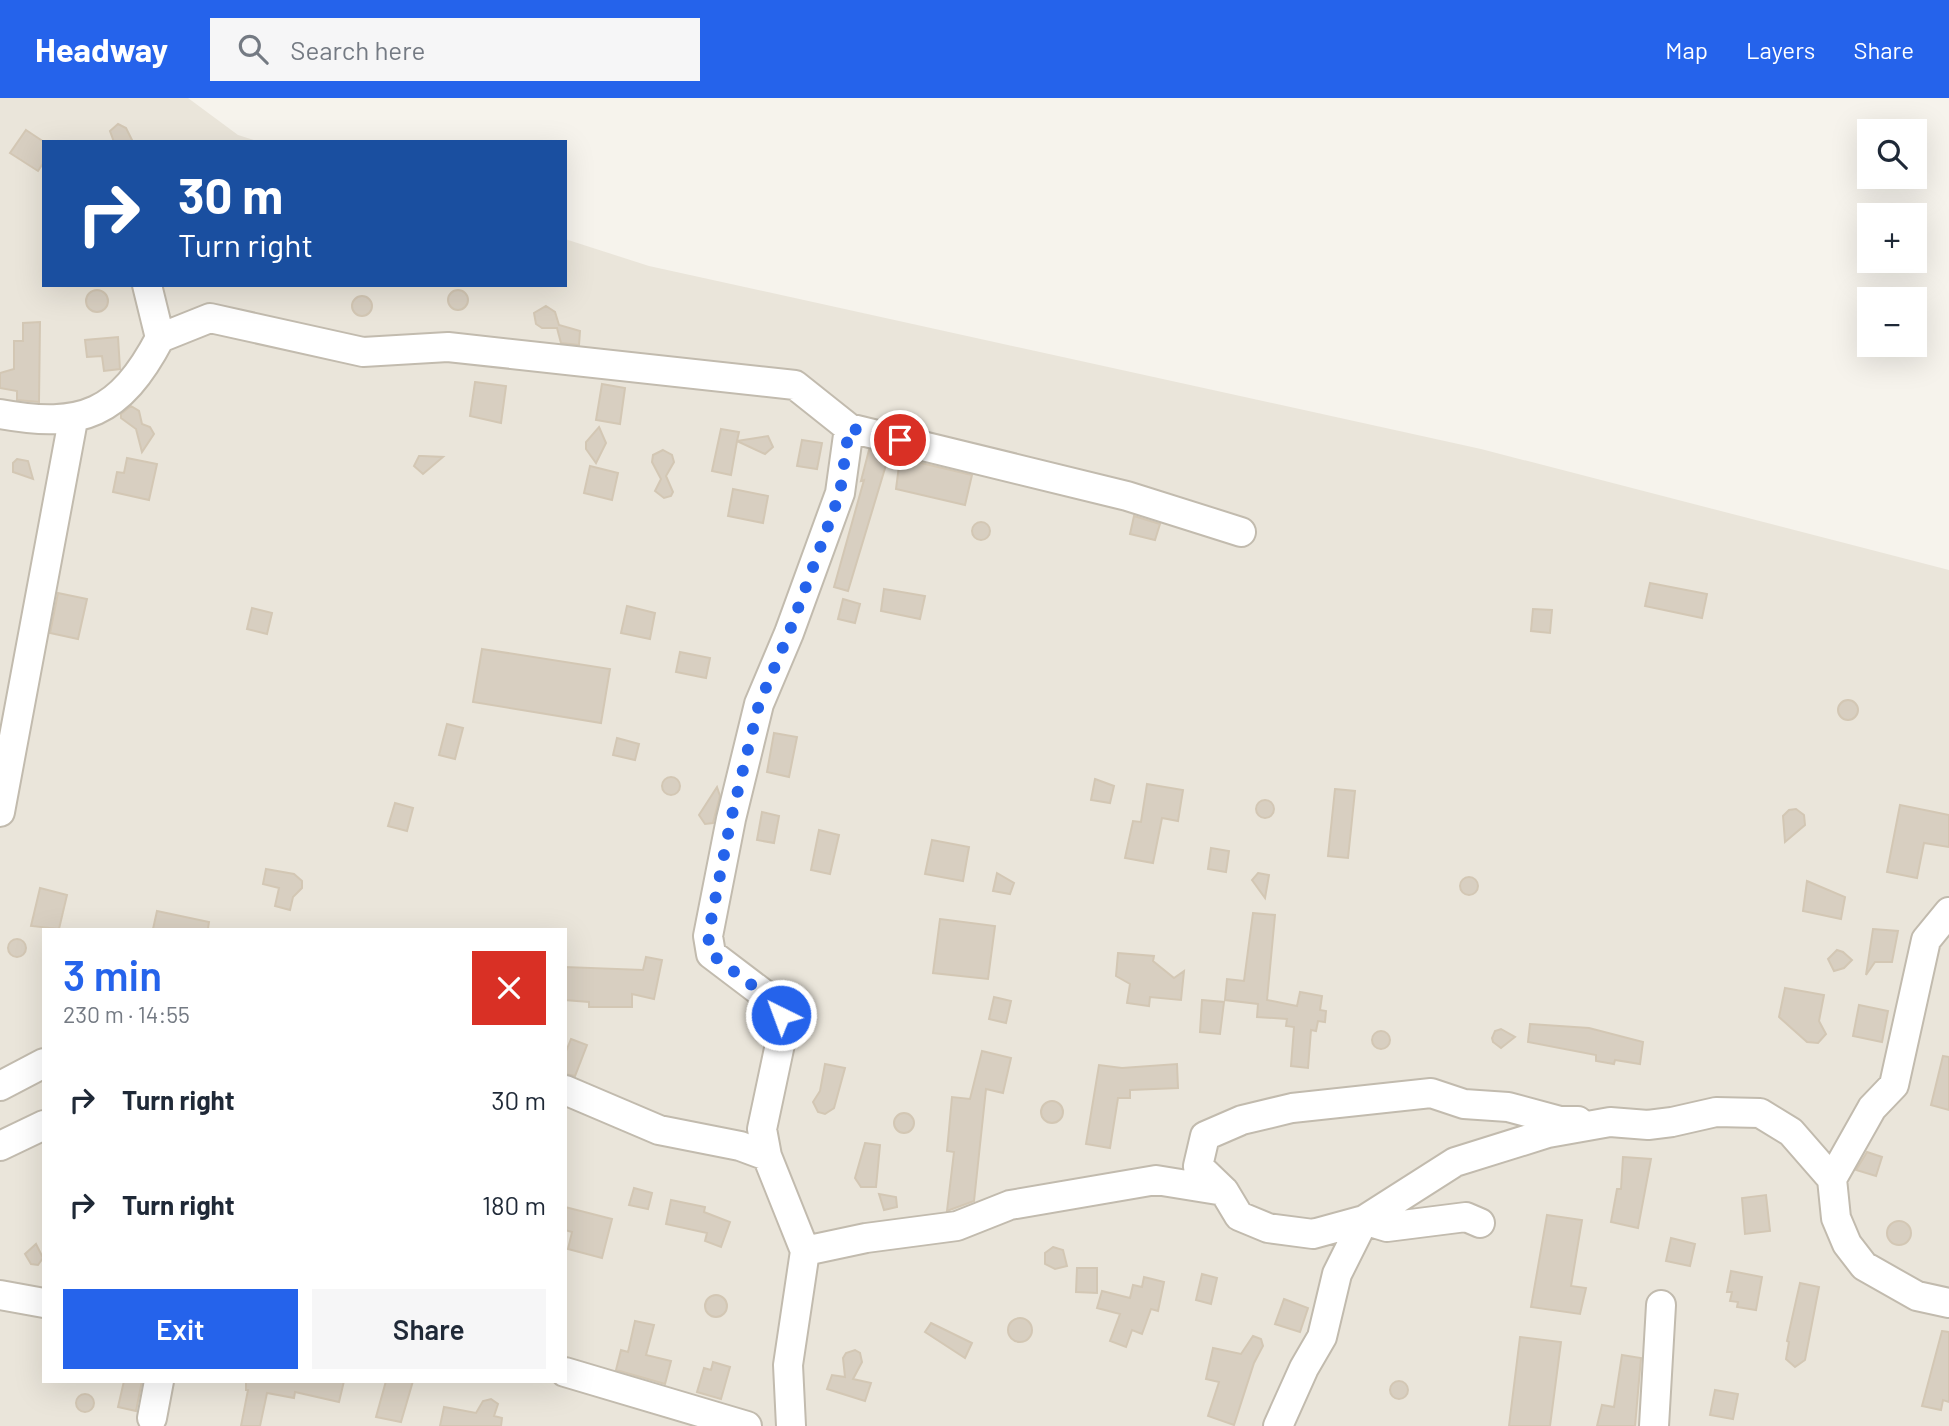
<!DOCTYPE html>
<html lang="en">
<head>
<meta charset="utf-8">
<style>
  :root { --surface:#fff; --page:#f6f6f7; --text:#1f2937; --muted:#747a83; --accent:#2563eb }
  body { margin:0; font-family:Barlow,sans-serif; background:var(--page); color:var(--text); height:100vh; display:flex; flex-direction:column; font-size:26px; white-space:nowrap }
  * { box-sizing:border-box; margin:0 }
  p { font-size:23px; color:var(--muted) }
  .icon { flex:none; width:38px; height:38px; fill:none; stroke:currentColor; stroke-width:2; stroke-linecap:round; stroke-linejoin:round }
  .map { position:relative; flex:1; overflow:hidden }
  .drawer { position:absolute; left:42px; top:830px; width:525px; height:455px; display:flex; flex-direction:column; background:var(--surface); border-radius:0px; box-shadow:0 7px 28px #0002 }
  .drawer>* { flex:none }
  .banner { position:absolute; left:42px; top:42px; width:525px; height:147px; border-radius:0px; box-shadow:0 7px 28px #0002; background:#1a4fa0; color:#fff; overflow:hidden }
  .fabs { position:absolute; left:1857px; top:21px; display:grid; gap:14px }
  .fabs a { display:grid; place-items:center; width:70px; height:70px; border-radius:0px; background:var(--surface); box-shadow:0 7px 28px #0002; font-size:35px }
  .pin { position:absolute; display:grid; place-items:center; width:60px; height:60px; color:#fff; margin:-30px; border:4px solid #fff; border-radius:50%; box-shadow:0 2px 7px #0007 }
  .me { position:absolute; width:77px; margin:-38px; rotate:318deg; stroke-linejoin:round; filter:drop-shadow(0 0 5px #0008) }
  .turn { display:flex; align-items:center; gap:24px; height:147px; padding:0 21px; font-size:32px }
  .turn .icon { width:91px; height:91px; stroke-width:2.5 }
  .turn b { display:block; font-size:49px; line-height:60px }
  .round { display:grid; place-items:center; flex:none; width:74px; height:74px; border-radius:0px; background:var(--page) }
  .headline { display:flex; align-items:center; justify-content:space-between; height:119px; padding:0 21px }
  h1 { font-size:42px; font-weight:600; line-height:52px; color:var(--accent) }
  .cta { display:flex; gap:14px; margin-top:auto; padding:14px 21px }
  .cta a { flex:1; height:80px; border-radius:0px; background:var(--accent); color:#fff; font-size:28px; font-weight:600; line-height:80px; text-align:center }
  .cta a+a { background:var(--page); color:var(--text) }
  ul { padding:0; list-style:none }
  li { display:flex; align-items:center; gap:21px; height:105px; padding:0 21px }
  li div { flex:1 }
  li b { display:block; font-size:26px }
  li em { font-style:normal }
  header { display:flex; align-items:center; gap:42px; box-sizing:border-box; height:98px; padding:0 35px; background:var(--accent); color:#fff }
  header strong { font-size:33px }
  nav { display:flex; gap:38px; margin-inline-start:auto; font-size:24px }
  .search { width:490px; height:63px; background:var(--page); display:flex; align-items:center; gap:18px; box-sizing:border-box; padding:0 24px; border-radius:0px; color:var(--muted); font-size:26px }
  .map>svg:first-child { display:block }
  .residential { fill:#eae5da; fill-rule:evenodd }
  .building { fill:#d8cfc1; stroke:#d3c7b4; stroke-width:2 }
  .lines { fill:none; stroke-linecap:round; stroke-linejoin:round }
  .minor-casing { stroke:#c2bbae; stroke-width:32 }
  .minor { stroke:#fff; stroke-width:28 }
  .route { stroke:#2563eb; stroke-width:12; stroke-dasharray:0 21.6 }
</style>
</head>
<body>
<header>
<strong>Headway</strong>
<div class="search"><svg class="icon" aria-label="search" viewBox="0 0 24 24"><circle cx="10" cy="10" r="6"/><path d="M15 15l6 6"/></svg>Search here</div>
<nav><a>Map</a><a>Layers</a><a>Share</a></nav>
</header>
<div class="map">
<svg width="1949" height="1328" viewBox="0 0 1949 1328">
  <rect width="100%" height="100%" fill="#f6f3ec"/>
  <!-- residential -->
  <path class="residential" d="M 0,0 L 188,0 L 238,37 L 260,44 L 44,44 L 44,187 L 565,187 L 565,141 L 649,168 L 1481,351 L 1949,472 L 1949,1328 L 0,1328 ZM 44,831 L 565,831 L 565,1283 L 44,1283 Z"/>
  <!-- building -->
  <path class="building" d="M 118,26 L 126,30 L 133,44 L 114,44 L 110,33 Z
    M 26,32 L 44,44 L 44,64 L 38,73 L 10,55 Z
    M448 202a10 10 0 1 1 20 0a10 10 0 1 1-20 0Z
    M86 203a11 11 0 1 1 22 0a11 11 0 1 1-22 0Z
    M352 208a10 10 0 1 1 20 0a10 10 0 1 1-20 0Z
    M 546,208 L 555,214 L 559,227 L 580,233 L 579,247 L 561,245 L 557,230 L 542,230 L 536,226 L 534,215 Z
    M 40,224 L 39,304 L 17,302 L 17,293 L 0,290 L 0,275 L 14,271 L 14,243 L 23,243 L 23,225 Z
    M 118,239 L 120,271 L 104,273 L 102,258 L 87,259 L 85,242 Z
    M 475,284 L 506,288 L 501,325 L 470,318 Z
    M 602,286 L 625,290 L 620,326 L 596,322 Z
    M 131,308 L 139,313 L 142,326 L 150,329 L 154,336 L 142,354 L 136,331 L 121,320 L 121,316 Z
    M 599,329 L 606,345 L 596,365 L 586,351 L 586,344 Z
    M 721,331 L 739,334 L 737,343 L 768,338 L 773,349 L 765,356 L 737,343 L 731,377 L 712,373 Z
    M 802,342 L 822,345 L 817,371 L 797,368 Z
    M 663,352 L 672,357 L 674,364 L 666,378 L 673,394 L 671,398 L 664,400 L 655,393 L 661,381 L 652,364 L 653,357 Z
    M 869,352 L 889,357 L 848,493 L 834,489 L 864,382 L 861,383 Z
    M 419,358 L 422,358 L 443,359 L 423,376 L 414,368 Z
    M 127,360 L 157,366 L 149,402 L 113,394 L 117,374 L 124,375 Z
    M 900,360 L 972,377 L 965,407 L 896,391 Z
    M 17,361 L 28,363 L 33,381 L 13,374 L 13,365 Z
    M 590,368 L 618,375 L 612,402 L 584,395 Z
    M 733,391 L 768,398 L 763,425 L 728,418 Z
    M 1134,418 L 1160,426 L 1155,442 L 1130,436 Z
    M972 433a9 9 0 1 1 18 0a9 9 0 1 1-18 0Z
    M 1650,485 L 1707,496 L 1702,520 L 1645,508 Z
    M 884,491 L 925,498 L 920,521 L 881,513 Z
    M 58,495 L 87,501 L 78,541 L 50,535 Z
    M 843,501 L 860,506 L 855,525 L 838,521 Z
    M 627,508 L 655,515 L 650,541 L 621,535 Z
    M 252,510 L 272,515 L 267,536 L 247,531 Z
    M 1533,511 L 1552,512 L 1550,535 L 1531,533 Z
    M 482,551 L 610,571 L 601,625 L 473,604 Z
    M 680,554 L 710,560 L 706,580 L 676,574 Z
    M1838 612a10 10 0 1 1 20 0a10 10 0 1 1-20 0Z
    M 447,626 L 463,630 L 455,661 L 439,657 Z
    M 774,635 L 797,639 L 789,679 L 767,674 Z
    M 617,640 L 639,646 L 635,662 L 613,657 Z
    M662 688a9 9 0 1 1 18 0a9 9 0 1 1-18 0Z
    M 1095,681 L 1114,688 L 1110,705 L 1091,702 Z
    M 1147,686 L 1183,692 L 1178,723 L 1162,720 L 1153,765 L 1125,760 L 1133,723 L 1141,724 Z
    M 717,689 L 720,698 L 713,725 L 705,726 L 699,717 Z
    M 1335,691 L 1355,693 L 1348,760 L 1328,758 Z
    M1256 711a9 9 0 1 1 18 0a9 9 0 1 1-18 0Z
    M 395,705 L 413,710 L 407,733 L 388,728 Z
    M 1900,707 L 1949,717 L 1949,749 L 1924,745 L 1917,780 L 1887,774 Z
    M 1796,711 L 1804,717 L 1805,727 L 1785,744 L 1783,718 L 1789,712 Z
    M 762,714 L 779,718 L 774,745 L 757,742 Z
    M 819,732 L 839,737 L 830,776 L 811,772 Z
    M 932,742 L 969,749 L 963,783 L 925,776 Z
    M 1211,750 L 1229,753 L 1226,774 L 1208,771 Z
    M 266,771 L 294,776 L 302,783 L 302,790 L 293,799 L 290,812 L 275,808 L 279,790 L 263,786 Z
    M 997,775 L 1014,785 L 1010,796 L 993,793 Z
    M 1258,775 L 1269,777 L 1265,800 L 1252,782 Z
    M1460 788a9 9 0 1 1 18 0a9 9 0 1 1-18 0Z
    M 1807,783 L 1845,799 L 1841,821 L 1803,813 Z
    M 40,790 L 67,797 L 59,831 L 31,828 Z
    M 157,813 L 209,824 L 208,831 L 153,831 Z
    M 1253,815 L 1275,817 L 1267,902 L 1297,908 L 1300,894 L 1322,898 L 1320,912 L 1326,913 L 1325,924 L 1318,923 L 1316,933 L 1311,932 L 1308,970 L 1291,968 L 1294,929 L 1286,928 L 1287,921 L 1257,919 L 1258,906 L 1225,902 L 1227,881 L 1244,883 Z
    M 940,821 L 995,828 L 988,881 L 933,875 Z
    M 1873,831 L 1898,833 L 1892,864 L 1875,864 L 1866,877 Z
    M8 850a9 9 0 1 1 18 0a9 9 0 1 1-18 0Z
    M 1837,852 L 1843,854 L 1852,862 L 1844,870 L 1834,873 L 1828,861 Z
    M 1118,855 L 1154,858 L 1153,863 L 1174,880 L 1184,873 L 1181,902 L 1150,899 L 1149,908 L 1127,905 L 1130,886 L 1116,878 Z
    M 646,859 L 662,862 L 654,901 L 632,896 L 632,909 L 589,909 L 589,904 L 565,902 L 565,869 L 643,872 Z
    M 1785,890 L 1824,897 L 1819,923 L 1826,936 L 1818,945 L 1807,944 L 1779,919 Z
    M 994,899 L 1011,903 L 1006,925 L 989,921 Z
    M 1202,902 L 1224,904 L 1220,936 L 1200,934 Z
    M 1859,907 L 1888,913 L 1882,944 L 1853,938 Z
    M 1530,926 L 1589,930 L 1643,944 L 1640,966 L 1615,962 L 1614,966 L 1596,963 L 1596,957 L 1528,944 Z
    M 1501,931 L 1515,939 L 1501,950 L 1493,944 L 1492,940 L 1495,933 Z
    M1372 942a9 9 0 1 1 18 0a9 9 0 1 1-18 0Z
    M 571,941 L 587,947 L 575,978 L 565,976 L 565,956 Z
    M 982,953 L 1011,960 L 1003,995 L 986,991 L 974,1103 L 947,1113 L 954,1054 L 947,1053 L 952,999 L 970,1001 Z
    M 1943,958 L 1949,959 L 1949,1012 L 1931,1007 Z
    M 825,966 L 845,970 L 834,1010 L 825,1016 L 818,1014 L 813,1004 L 820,993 Z
    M 1177,966 L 1178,990 L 1130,992 L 1130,1000 L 1118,1000 L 1110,1050 L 1086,1046 L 1099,967 L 1122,970 Z
    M1041 1014a11 11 0 1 1 22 0a11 11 0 1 1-22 0Z
    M894 1025a10 10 0 1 1 20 0a10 10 0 1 1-20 0Z
    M 865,1045 L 880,1047 L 876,1089 L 861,1089 L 855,1080 Z
    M 1867,1054 L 1882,1059 L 1876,1078 L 1856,1072 Z
    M 1623,1059 L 1651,1061 L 1638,1130 L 1611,1124 L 1617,1091 L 1621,1091 Z
    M 634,1090 L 652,1095 L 648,1111 L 629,1107 Z
    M 879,1096 L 896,1099 L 897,1109 L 884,1112 Z
    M 1766,1097 L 1770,1133 L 1745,1136 L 1742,1100 Z
    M 671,1102 L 705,1109 L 704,1114 L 730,1124 L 721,1149 L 705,1143 L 707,1135 L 666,1126 Z
    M 565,1109 L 612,1121 L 602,1160 L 568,1151 L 572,1134 L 565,1132 Z
    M 1547,1117 L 1582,1122 L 1571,1188 L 1586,1190 L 1580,1216 L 1531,1209 Z
    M1887 1135a12 12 0 1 1 24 0a12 12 0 1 1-24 0Z
    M 1671,1140 L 1695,1146 L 1690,1168 L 1666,1163 Z
    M 36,1146 L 43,1160 L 38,1167 L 31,1166 L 25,1156 Z
    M 1053,1149 L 1063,1152 L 1067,1168 L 1055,1171 L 1045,1166 L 1045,1155 Z
    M 1077,1170 L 1097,1170 L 1097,1195 L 1076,1194 Z
    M 1731,1173 L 1762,1179 L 1756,1212 L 1737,1209 L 1738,1204 L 1730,1203 L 1732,1194 L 1727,1194 Z
    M 1202,1176 L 1217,1180 L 1211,1206 L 1196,1202 Z
    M 1144,1179 L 1164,1184 L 1158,1213 L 1151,1211 L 1142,1236 L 1132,1232 L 1126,1249 L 1110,1243 L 1120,1216 L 1097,1210 L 1102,1193 L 1130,1200 L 1133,1187 L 1142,1189 Z
    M 1800,1185 L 1819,1189 L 1805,1262 L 1795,1269 L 1786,1261 L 1789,1244 L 1787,1243 Z
    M705 1208a11 11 0 1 1 22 0a11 11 0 1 1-22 0Z
    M 1284,1201 L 1308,1210 L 1300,1234 L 1275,1226 Z
    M1008 1232a12 12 0 1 1 24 0a12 12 0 1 1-24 0Z
    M 635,1223 L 654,1227 L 646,1257 L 671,1263 L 665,1286 L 616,1272 L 621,1252 L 628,1254 Z
    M 931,1225 L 972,1245 L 965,1260 L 925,1234 Z
    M 1942,1233 L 1949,1234 L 1949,1304 L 1943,1302 L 1941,1312 L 1922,1308 Z
    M 1253,1238 L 1261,1241 L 1263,1248 L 1254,1265 L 1234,1327 L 1208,1318 L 1219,1284 L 1206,1281 L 1213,1250 L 1241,1256 Z
    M 1520,1239 L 1561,1244 L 1550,1328 L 1509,1328 Z
    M 855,1252 L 860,1255 L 862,1264 L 853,1281 L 871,1285 L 865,1303 L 827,1291 L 832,1277 L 845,1279 L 843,1260 L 846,1255 Z
    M 1622,1257 L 1641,1260 L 1635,1328 L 1597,1328 L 1602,1307 L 1614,1309 Z
    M 713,1264 L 730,1269 L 721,1301 L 697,1294 L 704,1270 L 711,1272 Z
    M1390 1292a9 9 0 1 1 18 0a9 9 0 1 1-18 0Z
    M 124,1283 L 142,1283 L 136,1313 L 118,1309 Z
    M 246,1283 L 344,1283 L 339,1304 L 295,1294 L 294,1300 L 267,1295 L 260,1328 L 241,1328 L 248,1292 L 246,1292 Z
    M 386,1283 L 413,1283 L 401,1324 L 376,1319 Z
    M 1715,1292 L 1738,1296 L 1733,1321 L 1710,1317 Z
    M76 1305a9 9 0 1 1 18 0a9 9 0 1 1-18 0Z
    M 491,1301 L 498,1306 L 494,1318 L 502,1320 L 501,1328 L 440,1328 L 444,1309 L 476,1315 L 483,1303 Z"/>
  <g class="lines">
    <!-- minor casing -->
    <g class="minor-casing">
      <path id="minor" d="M 147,187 L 160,240
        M 0,316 C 82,331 120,316 160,240 L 210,220 L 363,254 L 448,249 L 795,287 L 849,330 L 1127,398 L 1241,434
        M 0,714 L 73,322
        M 1949,814 L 1926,842 L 1894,987 L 1872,1010 L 1832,1081 L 1836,1120 L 1847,1146 L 1864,1168 L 1917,1198 L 1949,1205
        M 0,988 L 44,965
        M 565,992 L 659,1032 L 740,1048 L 767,1058
        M 0,1048 L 44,1027
        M 1224,1093 L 1198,1068 L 1205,1038 L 1242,1022 L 1292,1010 L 1431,995 L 1464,1006 L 1508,1009 L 1560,1023 L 1578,1023
        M 805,1153 L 866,1140 L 957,1128 L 1010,1107 L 1156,1082 L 1224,1093 L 1239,1118 L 1268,1130 L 1313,1136 L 1364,1122 L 1455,1064 L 1548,1035 L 1610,1024 L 1648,1027 L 1672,1024 L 1716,1014 L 1760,1015 L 1791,1034 L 1832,1081
        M 0,1197 L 44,1205
        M 565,1274 L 747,1328
        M 152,1320 L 159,1283
        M 791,1328 L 788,1267 L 805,1153 L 767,1058 L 762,1031 L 780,946 L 781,917 L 769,900 L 711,856 L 708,838 L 731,721 L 759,606 L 789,535 L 840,395 L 849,330
        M 1278,1328 L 1304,1270 L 1322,1239 L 1337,1176 L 1364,1122 L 1387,1129 L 1466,1119 L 1480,1125
        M 1654,1328 L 1661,1207"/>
    </g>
    <!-- minor -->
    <use href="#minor" class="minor"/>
  </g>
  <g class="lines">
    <!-- route -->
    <path class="route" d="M 781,917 L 769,900 L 711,856 L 708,838 L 731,721 L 759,606 L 789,535 L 840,395 L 849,330 L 900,342"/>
  </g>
</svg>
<div class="fabs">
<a><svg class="icon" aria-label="search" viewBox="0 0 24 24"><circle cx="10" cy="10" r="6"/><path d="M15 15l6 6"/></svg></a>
<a>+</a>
<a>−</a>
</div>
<div class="pin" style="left:900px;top:342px;background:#d93025"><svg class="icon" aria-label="arrive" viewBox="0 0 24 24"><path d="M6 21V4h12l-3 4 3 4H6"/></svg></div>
<svg class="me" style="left:781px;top:917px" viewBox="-20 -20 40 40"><circle r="17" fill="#2563eb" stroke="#fff" stroke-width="3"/><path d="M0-11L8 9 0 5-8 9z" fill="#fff"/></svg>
<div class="banner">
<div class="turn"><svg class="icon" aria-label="right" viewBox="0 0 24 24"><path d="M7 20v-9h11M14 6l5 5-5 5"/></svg><div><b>30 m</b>Turn right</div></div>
</div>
<section class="drawer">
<div class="headline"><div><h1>3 min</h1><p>230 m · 14:55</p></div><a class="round" style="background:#d93025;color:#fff"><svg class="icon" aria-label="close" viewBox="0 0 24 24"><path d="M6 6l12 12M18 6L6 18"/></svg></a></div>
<ul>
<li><svg class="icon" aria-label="right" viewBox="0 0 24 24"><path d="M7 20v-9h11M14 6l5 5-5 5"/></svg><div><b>Turn right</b></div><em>30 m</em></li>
<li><svg class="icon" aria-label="right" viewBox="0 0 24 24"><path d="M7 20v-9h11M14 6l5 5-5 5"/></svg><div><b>Turn right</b></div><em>180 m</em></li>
</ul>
<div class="cta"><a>Exit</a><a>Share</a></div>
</section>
</div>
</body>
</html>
